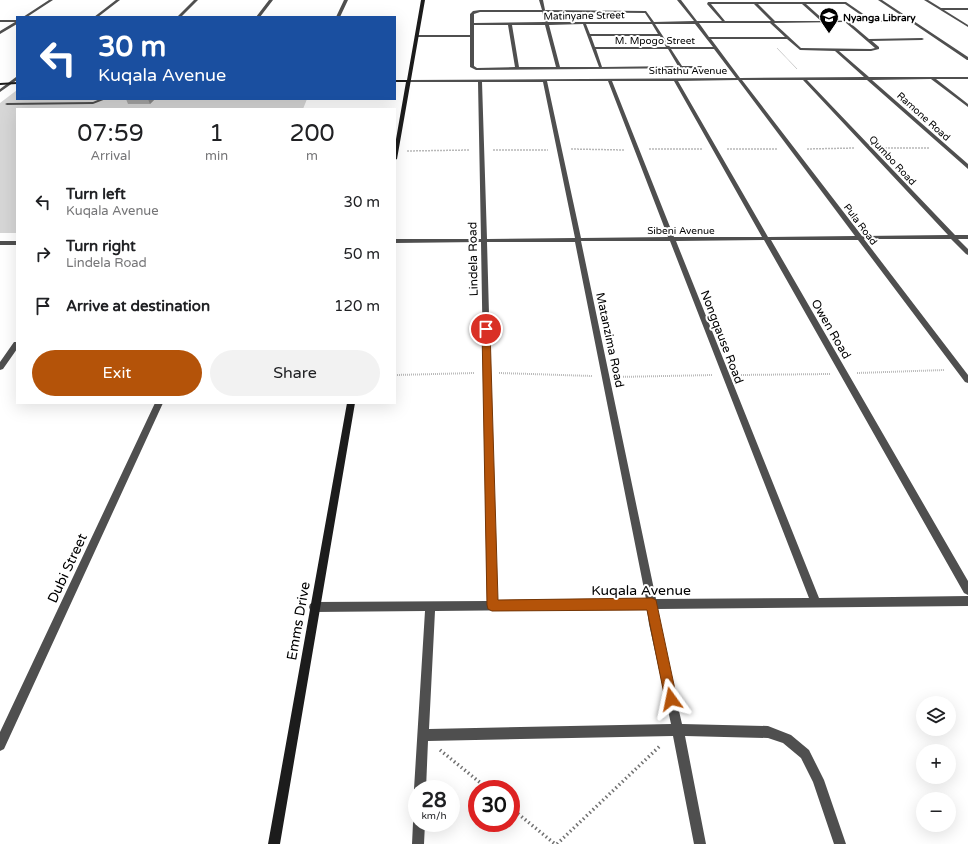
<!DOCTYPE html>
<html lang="en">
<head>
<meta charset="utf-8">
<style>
  :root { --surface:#fff; --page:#f2f2f2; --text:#202124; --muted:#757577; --accent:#b45309 }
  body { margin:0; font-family:"Varela Round",sans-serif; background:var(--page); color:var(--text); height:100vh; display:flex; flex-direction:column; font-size:15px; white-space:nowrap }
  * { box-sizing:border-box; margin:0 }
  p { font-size:13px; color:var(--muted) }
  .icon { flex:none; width:22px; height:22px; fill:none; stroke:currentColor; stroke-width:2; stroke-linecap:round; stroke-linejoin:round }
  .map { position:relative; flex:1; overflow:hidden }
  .details { position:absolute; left:16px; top:108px; width:380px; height:296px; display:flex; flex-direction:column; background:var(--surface); border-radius:0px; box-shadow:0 4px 16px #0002 }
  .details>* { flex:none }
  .banner { position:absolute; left:16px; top:16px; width:380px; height:84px; border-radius:0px; box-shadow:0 4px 16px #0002; background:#1a4fa0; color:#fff; overflow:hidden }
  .tools { position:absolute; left:916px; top:696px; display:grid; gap:8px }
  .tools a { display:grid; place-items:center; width:40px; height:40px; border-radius:50%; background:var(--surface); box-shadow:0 4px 16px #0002; font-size:20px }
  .speed { position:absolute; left:408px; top:780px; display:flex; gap:8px; font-size:20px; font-weight:700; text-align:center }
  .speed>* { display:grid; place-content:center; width:52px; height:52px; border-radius:50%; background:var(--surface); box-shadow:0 4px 16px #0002; line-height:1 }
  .speed small { font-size:10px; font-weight:400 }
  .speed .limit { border:6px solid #d22; background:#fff; color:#111 }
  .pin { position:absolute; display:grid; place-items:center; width:34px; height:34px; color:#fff; margin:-17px; border:2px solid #fff; border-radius:50%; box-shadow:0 1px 4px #0007 }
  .me { position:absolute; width:44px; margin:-22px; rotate:348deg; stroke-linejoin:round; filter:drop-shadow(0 0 3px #0008) }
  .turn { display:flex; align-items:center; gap:14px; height:84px; padding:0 16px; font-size:18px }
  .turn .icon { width:52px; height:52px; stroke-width:2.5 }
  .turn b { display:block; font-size:28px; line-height:34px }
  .eta { display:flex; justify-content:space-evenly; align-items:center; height:68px; text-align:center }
  .eta b { font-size:24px; font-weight:600; line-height:28px }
  .cta { display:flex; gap:8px; margin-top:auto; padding:8px 16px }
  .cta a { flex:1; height:46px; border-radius:24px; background:var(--accent); color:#fff; font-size:16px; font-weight:600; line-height:46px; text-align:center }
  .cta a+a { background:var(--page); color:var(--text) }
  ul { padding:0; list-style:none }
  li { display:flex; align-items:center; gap:12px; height:52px; padding:0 16px }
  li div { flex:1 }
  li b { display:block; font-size:15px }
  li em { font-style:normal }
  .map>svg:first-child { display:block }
  .green { fill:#d6d6d6 }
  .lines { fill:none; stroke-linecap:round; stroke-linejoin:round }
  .path-far3 { stroke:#717171; stroke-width:1; stroke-dasharray:0.5 1; stroke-linecap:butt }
  .path-far2 { stroke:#717171; stroke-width:1.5; stroke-dasharray:0.5 1; stroke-linecap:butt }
  .path-far1 { stroke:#717171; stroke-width:2; stroke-dasharray:0.5 1.5; stroke-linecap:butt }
  .path { stroke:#717171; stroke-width:3.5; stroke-dasharray:1.5 3; stroke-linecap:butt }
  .lane { fill:#4f4f4f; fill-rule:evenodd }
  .street { fill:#4f4f4f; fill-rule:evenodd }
  .secondary { fill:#1c1c1c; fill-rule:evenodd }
  .wall { fill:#a4a4a4 }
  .shaded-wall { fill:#868686 }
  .route { fill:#b45309; stroke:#753606 }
  .labels { text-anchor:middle; stroke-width:4; stroke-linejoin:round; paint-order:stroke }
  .far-street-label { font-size:10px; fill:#000; stroke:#fff }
  .far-poi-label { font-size:10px; font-weight:bold; fill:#000; stroke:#fff; text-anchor:start }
  .street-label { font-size:12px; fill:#000; stroke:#fff }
  .near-street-label { font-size:14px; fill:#000; stroke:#fff }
</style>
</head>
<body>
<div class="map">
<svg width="968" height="844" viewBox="0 0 968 844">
  <rect width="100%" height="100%" fill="#fff"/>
  <!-- green -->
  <path class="green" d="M 17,90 L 17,99 L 307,99 L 303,109 L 17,109 L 17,233 L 0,233 L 0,103 Z"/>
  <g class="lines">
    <!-- path-far3 -->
    <path class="path-far3" d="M 777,48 L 797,69"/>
    <!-- path-far2 -->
    <path class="path-far2" d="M 885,148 L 930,148
      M 571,149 L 624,150
      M 649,149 L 702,149
      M 727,149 L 778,149
      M 807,149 L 854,148
      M 493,150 L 548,150
      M 407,151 L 470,150"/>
    <!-- path-far1 -->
    <path class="path-far1" d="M 499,373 L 592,376
      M 857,373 L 944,370
      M 395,375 L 474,373
      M 739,375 L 830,374
      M 617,377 L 712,375"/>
    <!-- path -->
    <path class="path" d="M 440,750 L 488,789
      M 511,808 L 555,844
      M 557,844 L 661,745"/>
    <!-- lane -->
    <path class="lane" d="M 100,99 L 106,99 L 93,104 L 7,105 L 5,104 L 7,103 L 93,102 Z"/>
    <!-- street -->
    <path class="street" d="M 49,0 L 53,0 L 27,17 L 23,17 Z
      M 116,0 L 120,0 L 98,17 L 94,17 Z
      M 194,0 L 198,0 L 181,17 L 177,17 Z
      M 269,0 L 273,0 L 260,17 L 256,17 Z
      M 344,0 L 348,0 L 340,17 L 336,17 Z
      M 539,0 L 543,0 L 545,10 L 646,11 L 654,22 L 694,21 L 677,0 L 681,0 L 697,21 L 722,21 L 707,4 L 708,2 L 846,2 L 872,20 L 908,20 L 878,0 L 882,0 L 968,57 L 968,60 L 967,60 L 911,22 L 849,22 L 869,39 L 922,38 L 924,39 L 922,40 L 872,41 L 879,47 L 879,49 L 871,51 L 839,51 L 869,77 L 968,77 L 968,79 L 936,79 L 968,104 L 968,107 L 931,79 L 872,80 L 968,164 L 968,169 L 867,80 L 807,80 L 955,235 L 968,235 L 968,239 L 958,239 L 968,249 L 968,255 L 966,254 L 951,239 L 864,239 L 968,375 L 968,383 L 965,382 L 858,240 L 771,240 L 968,581 L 968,595 L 964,593 L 764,240 L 676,241 L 819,598 L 968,596 L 968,606 L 657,609 L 659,624 L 682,724 L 768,726 L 791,735 L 809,750 L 824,780 L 846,844 L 834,844 L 813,782 L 801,758 L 783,743 L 768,738 L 685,736 L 706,844 L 694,844 L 673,736 L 428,741 L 426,789 L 417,789 L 417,794 L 416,793 L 414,789 L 425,611 L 314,612 L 310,610 L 309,607 L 310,604 L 314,602 L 487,601 L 481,242 L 395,243 L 395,239 L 481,239 L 478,82 L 409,82 L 408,80 L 736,78 L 714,49 L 671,49 L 682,66 L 702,66 L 701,68 L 476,70 L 470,67 L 470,37 L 417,37 L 415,36 L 417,35 L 470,35 L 470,14 L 473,11 L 480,10 L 542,10 ZM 711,4 L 754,4 L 771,21 L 725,21 ZM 758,4 L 802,4 L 821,21 L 775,21 ZM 806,4 L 845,4 L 868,20 L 825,21 ZM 480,12 L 542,12 L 545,22 L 474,23 L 474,14 ZM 546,12 L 645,13 L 651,22 L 548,22 ZM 845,22 L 875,48 L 871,49 L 801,48 L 774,23 ZM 699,23 L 770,23 L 785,37 L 709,37 ZM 583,24 L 599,67 L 560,67 L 549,25 ZM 586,24 L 652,24 L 658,34 L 590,34 ZM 655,24 L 695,24 L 713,47 L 670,47 ZM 474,25 L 508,25 L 515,67 L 477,68 L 474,66 ZM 512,25 L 545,25 L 556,67 L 519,67 ZM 591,36 L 660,36 L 666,47 L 595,47 ZM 711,39 L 787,39 L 800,50 L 835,51 L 864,77 L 740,78 ZM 596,49 L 668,49 L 678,66 L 602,67 ZM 738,80 L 855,236 L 768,237 L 678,81 ZM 742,80 L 803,80 L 948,235 L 862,236 ZM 547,81 L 608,81 L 668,237 L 581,238 ZM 612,81 L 674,81 L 762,237 L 674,237 ZM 482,82 L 543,82 L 575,238 L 487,239 ZM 581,241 L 670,241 L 809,598 L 656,599 ZM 487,242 L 575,242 L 646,599 L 497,600 ZM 647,609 L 649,624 L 671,724 L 429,729 L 435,611 Z
      M 924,0 L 928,0 L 941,8 L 968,8 L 968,10 L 944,10 L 968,25 L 968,27 Z
      M 0,20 L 17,20 L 17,24 L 0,34 L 0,31 L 15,22 L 0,22 Z
      M 16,77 L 17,77 L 17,80 L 0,92 L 0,89 Z
      M 0,241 L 17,241 L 17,245 L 0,245 Z
      M 14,342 L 17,342 L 17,349 L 3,369 L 0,370 L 0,362 Z
      M 155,403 L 163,403 L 4,749 L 0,751 L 0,732 Z
      M 417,818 L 417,823 L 425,823 L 424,844 L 412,844 L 413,823 L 415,819 Z"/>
    <!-- secondary -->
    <path class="secondary" d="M 421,0 L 425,0 L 397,159 L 395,160 L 395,145 L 406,82 L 395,82 L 395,80 L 407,80 Z
      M 17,82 L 17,84 L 0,85 L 0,83 Z
      M 347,403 L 355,403 L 280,844 L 268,844 Z"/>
  </g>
  <!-- wall -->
  <path class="wall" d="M 126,99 L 155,99 L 150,104 L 128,104 Z"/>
  <!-- shaded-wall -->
  <path class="shaded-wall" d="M 148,99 L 155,99 L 150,104 Z"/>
  <!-- route -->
  <path class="route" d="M 486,326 L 490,329 L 498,600 L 652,598 L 656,600 L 677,699 L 676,704 L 671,706 L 667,704 L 665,699 L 647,610 L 492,611 L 488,609 L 487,605 L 482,329 Z"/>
  <!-- icons -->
  <defs>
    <g id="school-pin" transform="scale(1)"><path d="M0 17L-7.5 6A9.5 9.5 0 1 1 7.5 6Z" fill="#000" stroke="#fff"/><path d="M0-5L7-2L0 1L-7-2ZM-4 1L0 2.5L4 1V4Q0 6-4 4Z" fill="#fff"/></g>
  </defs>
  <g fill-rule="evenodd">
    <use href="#school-pin" x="829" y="17"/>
  </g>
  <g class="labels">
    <!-- far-street labels -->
    <g class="far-street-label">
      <text transform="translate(584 15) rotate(-1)" y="4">Matinyane Street</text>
      <text x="655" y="44">M. Mpogo Street</text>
      <text x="688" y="74">Sithathu Avenue</text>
      <text transform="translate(924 116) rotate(42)" y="4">Ramone Road</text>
      <text transform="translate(893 160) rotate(47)" y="4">Qumbo Road</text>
      <text transform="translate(861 224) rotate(53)" y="4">Pula Road</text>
      <text x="681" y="234">Sibeni Avenue</text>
    </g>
    <!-- far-poi labels -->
    <g class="far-poi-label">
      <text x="843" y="21">Nyanga Library</text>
    </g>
    <!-- street labels -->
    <g class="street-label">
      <text transform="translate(473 259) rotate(-91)" y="4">Lindela Road</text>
      <text transform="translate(831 329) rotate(60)" y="4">Owen Road</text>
      <text transform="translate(722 337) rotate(69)" y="4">Nongqause Road</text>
      <text transform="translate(610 340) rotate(78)" y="4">Matanzima Road</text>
    </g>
    <!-- near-street labels -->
    <g class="near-street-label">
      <text transform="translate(67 568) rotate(-65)" y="5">Dubi Street</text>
      <text x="641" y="595">Kuqala Avenue</text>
      <text transform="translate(298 621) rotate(-80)" y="5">Emms Drive</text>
    </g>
  </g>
</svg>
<div class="tools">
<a><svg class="icon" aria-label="layers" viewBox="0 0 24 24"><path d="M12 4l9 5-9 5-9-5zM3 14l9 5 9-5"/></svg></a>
<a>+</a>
<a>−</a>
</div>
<div class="speed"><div>28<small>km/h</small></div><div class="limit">30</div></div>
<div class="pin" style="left:486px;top:329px;background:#d93025"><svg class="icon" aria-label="arrive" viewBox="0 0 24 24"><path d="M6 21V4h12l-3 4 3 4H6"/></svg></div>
<svg class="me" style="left:671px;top:699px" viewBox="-20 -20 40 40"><path d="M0-17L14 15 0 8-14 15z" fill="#b45309" stroke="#fff" stroke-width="4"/></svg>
<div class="banner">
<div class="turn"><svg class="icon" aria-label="left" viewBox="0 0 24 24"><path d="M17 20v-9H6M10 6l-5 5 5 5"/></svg><div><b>30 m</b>Kuqala Avenue</div></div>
</div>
<section class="details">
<div class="eta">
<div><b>07:59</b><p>Arrival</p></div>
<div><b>1</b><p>min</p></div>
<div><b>200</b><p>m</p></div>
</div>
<ul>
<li><svg class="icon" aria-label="left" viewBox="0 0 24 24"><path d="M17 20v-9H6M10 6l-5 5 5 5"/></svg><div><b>Turn left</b><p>Kuqala Avenue</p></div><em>30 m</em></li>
<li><svg class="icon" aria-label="right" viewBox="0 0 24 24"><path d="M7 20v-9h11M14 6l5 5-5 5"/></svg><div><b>Turn right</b><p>Lindela Road</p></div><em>50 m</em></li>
<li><svg class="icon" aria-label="arrive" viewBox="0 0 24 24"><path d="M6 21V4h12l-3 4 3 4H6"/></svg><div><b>Arrive at destination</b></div><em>120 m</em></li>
</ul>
<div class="cta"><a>Exit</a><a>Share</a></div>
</section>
</div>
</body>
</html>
